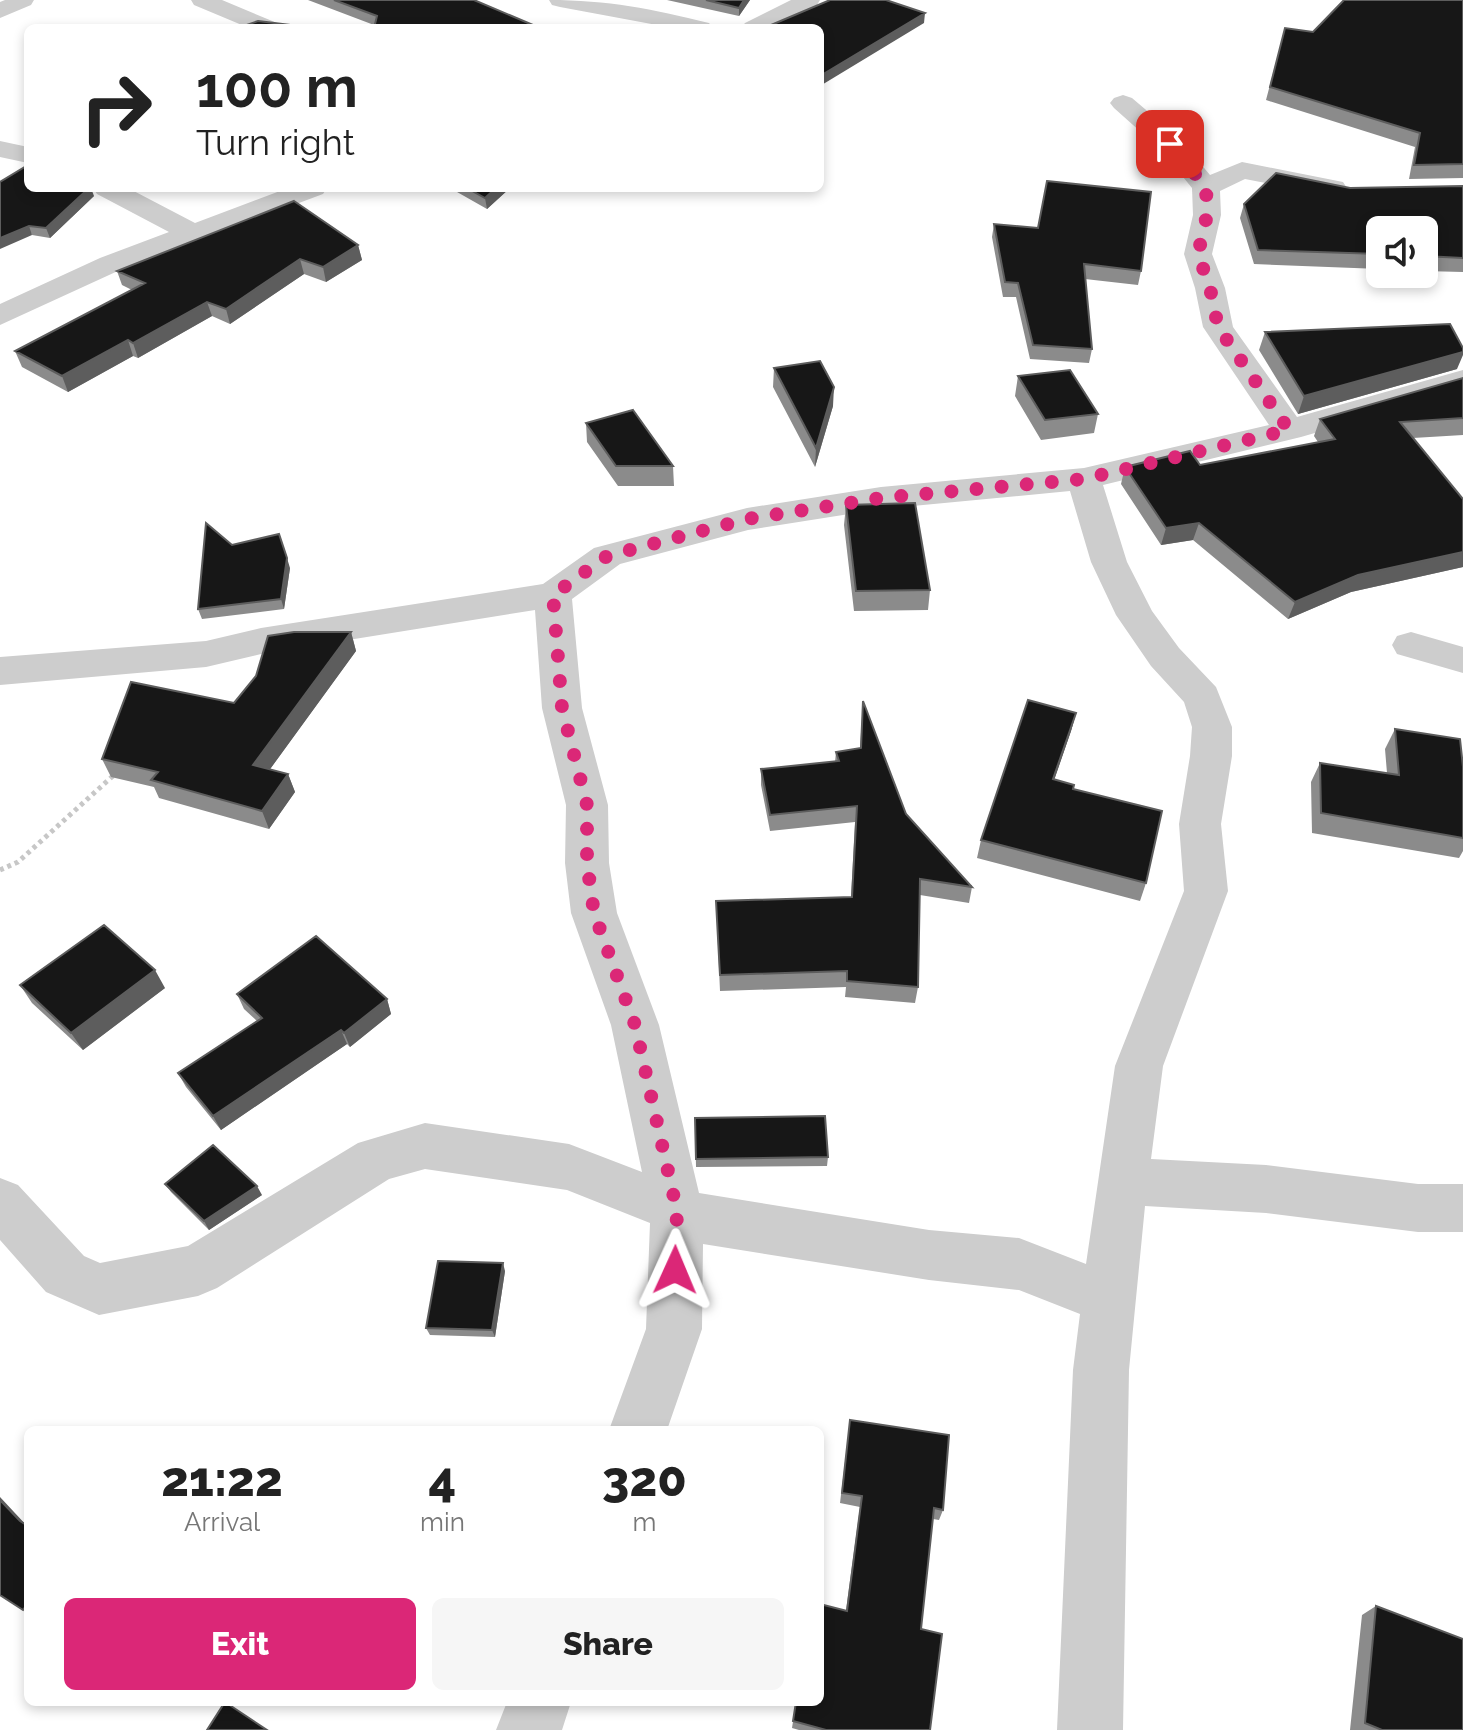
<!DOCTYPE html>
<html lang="en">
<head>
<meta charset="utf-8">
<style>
  :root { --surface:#fff; --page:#f6f6f6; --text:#222; --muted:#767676; --accent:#db2777 }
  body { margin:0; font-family:Raleway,sans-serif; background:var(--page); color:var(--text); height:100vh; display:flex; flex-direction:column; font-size:30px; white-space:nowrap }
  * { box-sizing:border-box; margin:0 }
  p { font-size:26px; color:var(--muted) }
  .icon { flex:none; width:44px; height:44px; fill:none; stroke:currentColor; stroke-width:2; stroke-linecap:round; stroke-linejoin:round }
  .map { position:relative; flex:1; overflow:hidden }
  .details { position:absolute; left:24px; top:1426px; width:800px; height:280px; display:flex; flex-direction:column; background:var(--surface); border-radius:12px; box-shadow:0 4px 12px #0003 }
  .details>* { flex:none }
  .guide { position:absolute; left:24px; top:24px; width:800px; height:168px; border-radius:12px; box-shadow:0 4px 12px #0003; background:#fff; color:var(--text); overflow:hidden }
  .fabs { position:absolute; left:1366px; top:216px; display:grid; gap:16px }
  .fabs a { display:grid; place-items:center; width:72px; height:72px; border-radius:12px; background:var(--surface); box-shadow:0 4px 12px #0003; font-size:40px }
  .pin { position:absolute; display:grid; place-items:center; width:68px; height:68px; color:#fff; margin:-34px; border-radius:16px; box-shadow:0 4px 12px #0006 }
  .me { position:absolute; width:88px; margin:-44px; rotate:1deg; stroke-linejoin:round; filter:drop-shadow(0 0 6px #0008) }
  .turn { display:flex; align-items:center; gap:28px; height:168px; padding:0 40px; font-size:36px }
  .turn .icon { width:104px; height:104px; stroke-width:2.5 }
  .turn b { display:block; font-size:56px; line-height:68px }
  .eta { display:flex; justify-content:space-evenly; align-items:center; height:136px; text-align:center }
  .eta b { font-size:48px; font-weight:800; line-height:56px }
  .action { display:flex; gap:16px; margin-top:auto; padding:16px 40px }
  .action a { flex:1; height:92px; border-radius:12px; background:var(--accent); color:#fff; font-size:32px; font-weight:800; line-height:92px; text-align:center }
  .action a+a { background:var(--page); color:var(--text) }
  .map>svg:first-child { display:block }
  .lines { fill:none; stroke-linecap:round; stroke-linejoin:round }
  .path { stroke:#c7c7c7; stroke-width:5; stroke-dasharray:4 4; stroke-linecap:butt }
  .minor { fill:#cdcdcd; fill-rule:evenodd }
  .wall { fill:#8b8b8b }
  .shaded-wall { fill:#5d5d5d }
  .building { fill:#171717; stroke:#5d5d5d; stroke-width:2 }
  .route { stroke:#db2777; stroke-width:14; stroke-dasharray:0 25.2 }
</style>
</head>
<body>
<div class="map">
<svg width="1463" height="1730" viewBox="0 0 1463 1730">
  <rect width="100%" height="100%" fill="#fff"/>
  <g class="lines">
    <!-- path -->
    <path class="path" d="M 0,870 L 18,862 L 115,774"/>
    <!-- minor -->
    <path class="minor" d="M 5,0 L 34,0 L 31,5 L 0,18 L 0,2 Z
      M 191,0 L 222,0 L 277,23 L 281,28 L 249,28 L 194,5 Z
      M 549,0 C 608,0 652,9 709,23 L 713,28 L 673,28 L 560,7 L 552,5 Z
      M 791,0 L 820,0 L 817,5 L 771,28 L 741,28 L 745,23 Z
      M 1123,95 L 1132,98 L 1179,138 L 1210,175 L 1242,162 L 1343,182 L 1347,188 L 1343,194 L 1333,196 L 1245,179 L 1220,191 L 1221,215 L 1212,254 L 1225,288 L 1233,327 L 1297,417 L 1463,370 L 1463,390 L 1301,437 L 1103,485 L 1127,562 L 1152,611 L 1179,648 L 1216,687 L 1232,727 L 1232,756 L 1221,824 L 1228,891 L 1163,1066 L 1151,1159 L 1266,1165 L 1418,1184 L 1463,1184 L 1463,1232 L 1418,1232 L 1266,1213 L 1145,1206 L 1129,1370 L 1123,1730 L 1057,1730 L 1073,1370 L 1080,1314 L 1019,1290 L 929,1280 L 703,1244 L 702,1329 L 667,1430 L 609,1430 L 646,1329 L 650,1223 L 567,1190 L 425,1169 L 389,1179 L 217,1288 L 198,1296 L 99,1315 L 46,1292 L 0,1240 L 0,1178 L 18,1185 L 84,1256 L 100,1263 L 188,1246 L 358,1143 L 425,1123 L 569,1144 L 642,1172 L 611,1025 L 571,913 L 565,863 L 566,805 L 542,708 L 535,610 L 261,654 L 206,667 L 0,685 L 0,657 L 206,641 L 261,628 L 543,584 L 594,548 L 747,508 L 881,487 L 1084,468 L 1269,425 L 1203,327 L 1195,288 L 1184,254 L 1193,215 L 1192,188 L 1161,150 L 1114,108 L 1110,103 L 1114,98 ZM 1070,491 L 1091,562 L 1116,615 L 1151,666 L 1184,702 L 1192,727 L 1190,756 L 1179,824 L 1184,891 L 1115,1066 L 1086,1264 L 1019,1238 L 929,1230 L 699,1193 L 659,1025 L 617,913 L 609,863 L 608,805 L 582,708 L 572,599 L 620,564 L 748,530 L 881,509 Z
      M 0,141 L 28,147 L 28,163 L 0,157 Z
      M 93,188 L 128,188 L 195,223 L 288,188 L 327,188 L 323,194 L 120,270 L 0,325 L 0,304 L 100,258 L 169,232 L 97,194 Z
      M 1411,632 L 1463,647 L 1463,673 L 1397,654 L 1392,645 L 1397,636 Z
      M 507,1702 L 571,1702 L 562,1730 L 496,1730 Z"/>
  </g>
  <!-- wall -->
  <path class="wall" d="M 308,0 L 474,0 L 374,25 Z
    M 667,0 L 750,0 L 739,16 Z
    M 1463,0 L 1463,178 L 1409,179 L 1415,147 L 1266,100 L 1285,28 L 1313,32 Z
    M 0,182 L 94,196 L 50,238 L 32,235 Z
    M 1463,186 L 1463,272 L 1424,271 L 1424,230 L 1380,230 L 1380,269 L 1254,264 L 1240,218 L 1244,204 L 1350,188 Z
    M 450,188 L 510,188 L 487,209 Z
    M 994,224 L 1141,271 L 1138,285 L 1085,279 L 1092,349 L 1089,363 L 1030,359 L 1016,297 L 1003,297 L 992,237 Z
    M 358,245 L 362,260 L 326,282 L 304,274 L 230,324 L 212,316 L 138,358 L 133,356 L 68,392 L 22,367 L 15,351 L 132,290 L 122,285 L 117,271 Z
    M 1265,332 L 1457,369 L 1298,414 L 1259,350 Z
    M 774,368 L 833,406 L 815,467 L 773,387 Z
    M 1018,376 L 1098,414 L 1094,433 L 1041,440 L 1015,396 Z
    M 1463,378 L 1463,435 L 1413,438 L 1463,499 L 1463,567 L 1351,592 L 1288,619 L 1193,540 L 1161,545 L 1121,484 L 1125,467 L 1200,465 L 1318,442 L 1314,436 L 1320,419 Z
    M 586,423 L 673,466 L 674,486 L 618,486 L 587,442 Z
    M 846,505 L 930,590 L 928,610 L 854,611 L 844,525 Z
    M 290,568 L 284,609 L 202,619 L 198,609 Z
    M 351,632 L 356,651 L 270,769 L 288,774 L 295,792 L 269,829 L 159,798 L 154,787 L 111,777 L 102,759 L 234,703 Z
    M 863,701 L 906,814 L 972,887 L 969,903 L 920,895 L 918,987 L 915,1003 L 845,997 L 846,987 L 720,991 L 716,901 L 851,897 L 855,822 L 770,831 L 761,785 L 761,769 L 835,762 L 836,752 L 860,748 Z
    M 1076,713 L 1071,731 L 1054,780 L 1146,883 L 1140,901 L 977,858 L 981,840 Z
    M 1395,729 L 1463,767 L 1463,851 L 1459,858 L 1312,833 L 1311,782 L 1320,763 L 1387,773 L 1385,749 Z
    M 20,985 L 165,988 L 83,1050 L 32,1003 Z
    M 237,994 L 387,999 L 391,1014 L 350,1047 L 347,1044 L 221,1130 L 186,1087 L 178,1073 L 257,1021 L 244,1009 Z
    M 695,1118 L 828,1157 L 827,1166 L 696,1167 Z
    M 165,1184 L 262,1195 L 209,1230 L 171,1192 Z
    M 505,1271 L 495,1337 L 430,1335 L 426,1328 Z
    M 850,1420 L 943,1510 L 939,1520 L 933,1519 L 921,1629 L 930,1730 L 799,1730 L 792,1728 L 796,1702 L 846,1610 L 860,1507 L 840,1503 Z
    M 1376,1606 L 1463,1730 L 1350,1730 L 1362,1615 Z"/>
  <!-- shaded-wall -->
  <path class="shaded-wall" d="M 744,0 L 750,0 L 739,16 L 739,8 Z
    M 925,13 L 924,23 L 820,86 L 820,76 Z
    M 89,188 L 91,188 L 94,196 L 50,238 L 46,228 Z
    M 496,188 L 510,188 L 487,209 L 485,198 Z
    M 29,226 L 32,235 L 0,249 L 0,238 Z
    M 358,245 L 362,260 L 326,282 L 323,267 Z
    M 300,259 L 304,274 L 230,324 L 226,309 Z
    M 207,302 L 212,316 L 138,358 L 133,343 Z
    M 128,340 L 133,356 L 68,392 L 62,376 Z
    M 1463,352 L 1463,355 L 1457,369 L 1298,414 L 1304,396 Z
    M 834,387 L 833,406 L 815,467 L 816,448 Z
    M 1199,523 L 1193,540 L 1161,545 L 1166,528 Z
    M 1463,552 L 1463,567 L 1351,592 L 1288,619 L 1295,602 L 1358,575 Z
    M 287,558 L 290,568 L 284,609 L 281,599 Z
    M 351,632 L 356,651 L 260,783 L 253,765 Z
    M 1076,713 L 1071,731 L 1048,798 L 1053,779 Z
    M 288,774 L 295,792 L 269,829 L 262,811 Z
    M 155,970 L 165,988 L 83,1050 L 71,1033 Z
    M 387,999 L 391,1014 L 350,1047 L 344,1033 Z
    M 341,1030 L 347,1044 L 221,1130 L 213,1116 Z
    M 257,1186 L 262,1195 L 209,1230 L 204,1221 Z
    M 503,1263 L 505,1271 L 495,1337 L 492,1330 Z
    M 0,1497 L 28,1527 L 20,1521 L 0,1500 Z
    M 28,1603 L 28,1613 L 23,1610 Z"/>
  <!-- building -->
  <path class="building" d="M 334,0 L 474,0 L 540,28 L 374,28 L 377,16 Z
    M 706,0 L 744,0 L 739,8 Z
    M 830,0 L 886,0 L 925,13 L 820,76 L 820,28 L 764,28 Z
    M 1344,0 L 1463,0 L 1463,164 L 1414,165 L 1420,133 L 1270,87 L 1285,28 L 1313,32 Z
    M 258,21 L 315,28 L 238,28 Z
    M 28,165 L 28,188 L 89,188 L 46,228 L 29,226 L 0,238 L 0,182 Z
    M 1276,173 L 1350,188 L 1463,186 L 1463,258 L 1424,256 L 1424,230 L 1380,230 L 1380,254 L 1258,250 L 1244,204 Z
    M 1047,181 L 1151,192 L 1141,271 L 1084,264 L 1092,349 L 1033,345 L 1018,283 L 1005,282 L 994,224 L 1038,228 Z
    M 467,188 L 496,188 L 485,198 Z
    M 294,201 L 358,245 L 323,267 L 300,259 L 226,309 L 207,302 L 133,343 L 128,340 L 62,376 L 15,351 L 145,283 L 117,271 Z
    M 1450,324 L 1463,348 L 1463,352 L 1304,396 L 1265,332 Z
    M 820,361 L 834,387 L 816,448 L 774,368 Z
    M 1070,370 L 1098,414 L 1045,420 L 1018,376 Z
    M 1463,378 L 1463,418 L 1400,422 L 1463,499 L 1463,552 L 1358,575 L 1295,602 L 1199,523 L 1166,528 L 1125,467 L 1190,451 L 1200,465 L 1335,439 L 1320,419 Z
    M 633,410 L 673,466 L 616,466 L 586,423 Z
    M 915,503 L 930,590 L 856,591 L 846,505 Z
    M 206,523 L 232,545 L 279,534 L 287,558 L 281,599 L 198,609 Z
    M 294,632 L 351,632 L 253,765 L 288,774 L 262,811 L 151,780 L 158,772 L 102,759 L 131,682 L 234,703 L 256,676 L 268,636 Z
    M 1028,700 L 1076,713 L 1053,779 L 1074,785 L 1073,789 L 1162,811 L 1146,883 L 981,840 Z
    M 863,701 L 906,814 L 972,887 L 920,879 L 918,987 L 847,981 L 847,971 L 720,975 L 716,901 L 852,897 L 857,806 L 770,815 L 761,769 L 839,761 L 836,752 L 861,748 Z
    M 1395,729 L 1460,739 L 1463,767 L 1463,838 L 1321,813 L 1320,763 L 1399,775 Z
    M 104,925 L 155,970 L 71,1033 L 20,985 Z
    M 316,936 L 387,999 L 344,1033 L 341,1030 L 213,1116 L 178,1073 L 262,1018 L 237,994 Z
    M 825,1116 L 828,1157 L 696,1159 L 695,1118 Z
    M 213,1145 L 257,1186 L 204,1221 L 165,1184 Z
    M 438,1261 L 503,1263 L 492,1330 L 426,1328 Z
    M 850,1420 L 949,1435 L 943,1510 L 934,1508 L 921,1629 L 942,1634 L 930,1730 L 826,1730 L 793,1721 L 796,1702 L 820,1702 L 820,1604 L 847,1611 L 862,1496 L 842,1493 Z
    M 0,1500 L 20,1521 L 28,1526 L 28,1603 L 23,1610 L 0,1595 Z
    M 1376,1606 L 1463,1639 L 1463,1730 L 1382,1730 L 1365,1723 Z
    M 225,1702 L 267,1730 L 207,1730 Z"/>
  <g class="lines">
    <!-- route -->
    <path class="route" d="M 675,1270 L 677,1211 L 635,1025 L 594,913 L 587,863 L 587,805 L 562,708 L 553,595 L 607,556 L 747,519 L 881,498 L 1084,479 L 1289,430 L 1218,327 L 1210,288 L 1198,254 L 1207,215 L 1206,187 L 1170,144"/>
  </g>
</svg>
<div class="fabs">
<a><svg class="icon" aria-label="sound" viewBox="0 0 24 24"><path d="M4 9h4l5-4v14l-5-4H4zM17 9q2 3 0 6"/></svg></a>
</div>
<div class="pin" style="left:1170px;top:144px;background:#d93025"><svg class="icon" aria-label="arrive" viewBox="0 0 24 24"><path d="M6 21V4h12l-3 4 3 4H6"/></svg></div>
<svg class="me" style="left:675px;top:1270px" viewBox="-20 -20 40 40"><path d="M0-17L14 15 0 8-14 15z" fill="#db2777" stroke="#fff" stroke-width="4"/></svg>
<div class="guide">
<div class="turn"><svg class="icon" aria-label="right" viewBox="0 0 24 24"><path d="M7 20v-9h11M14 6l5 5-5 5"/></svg><div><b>100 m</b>Turn right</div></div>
</div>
<section class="details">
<div class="eta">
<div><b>21:22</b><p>Arrival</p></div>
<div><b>4</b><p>min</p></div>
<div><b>320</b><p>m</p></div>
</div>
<div class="action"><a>Exit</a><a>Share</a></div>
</section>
</div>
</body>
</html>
